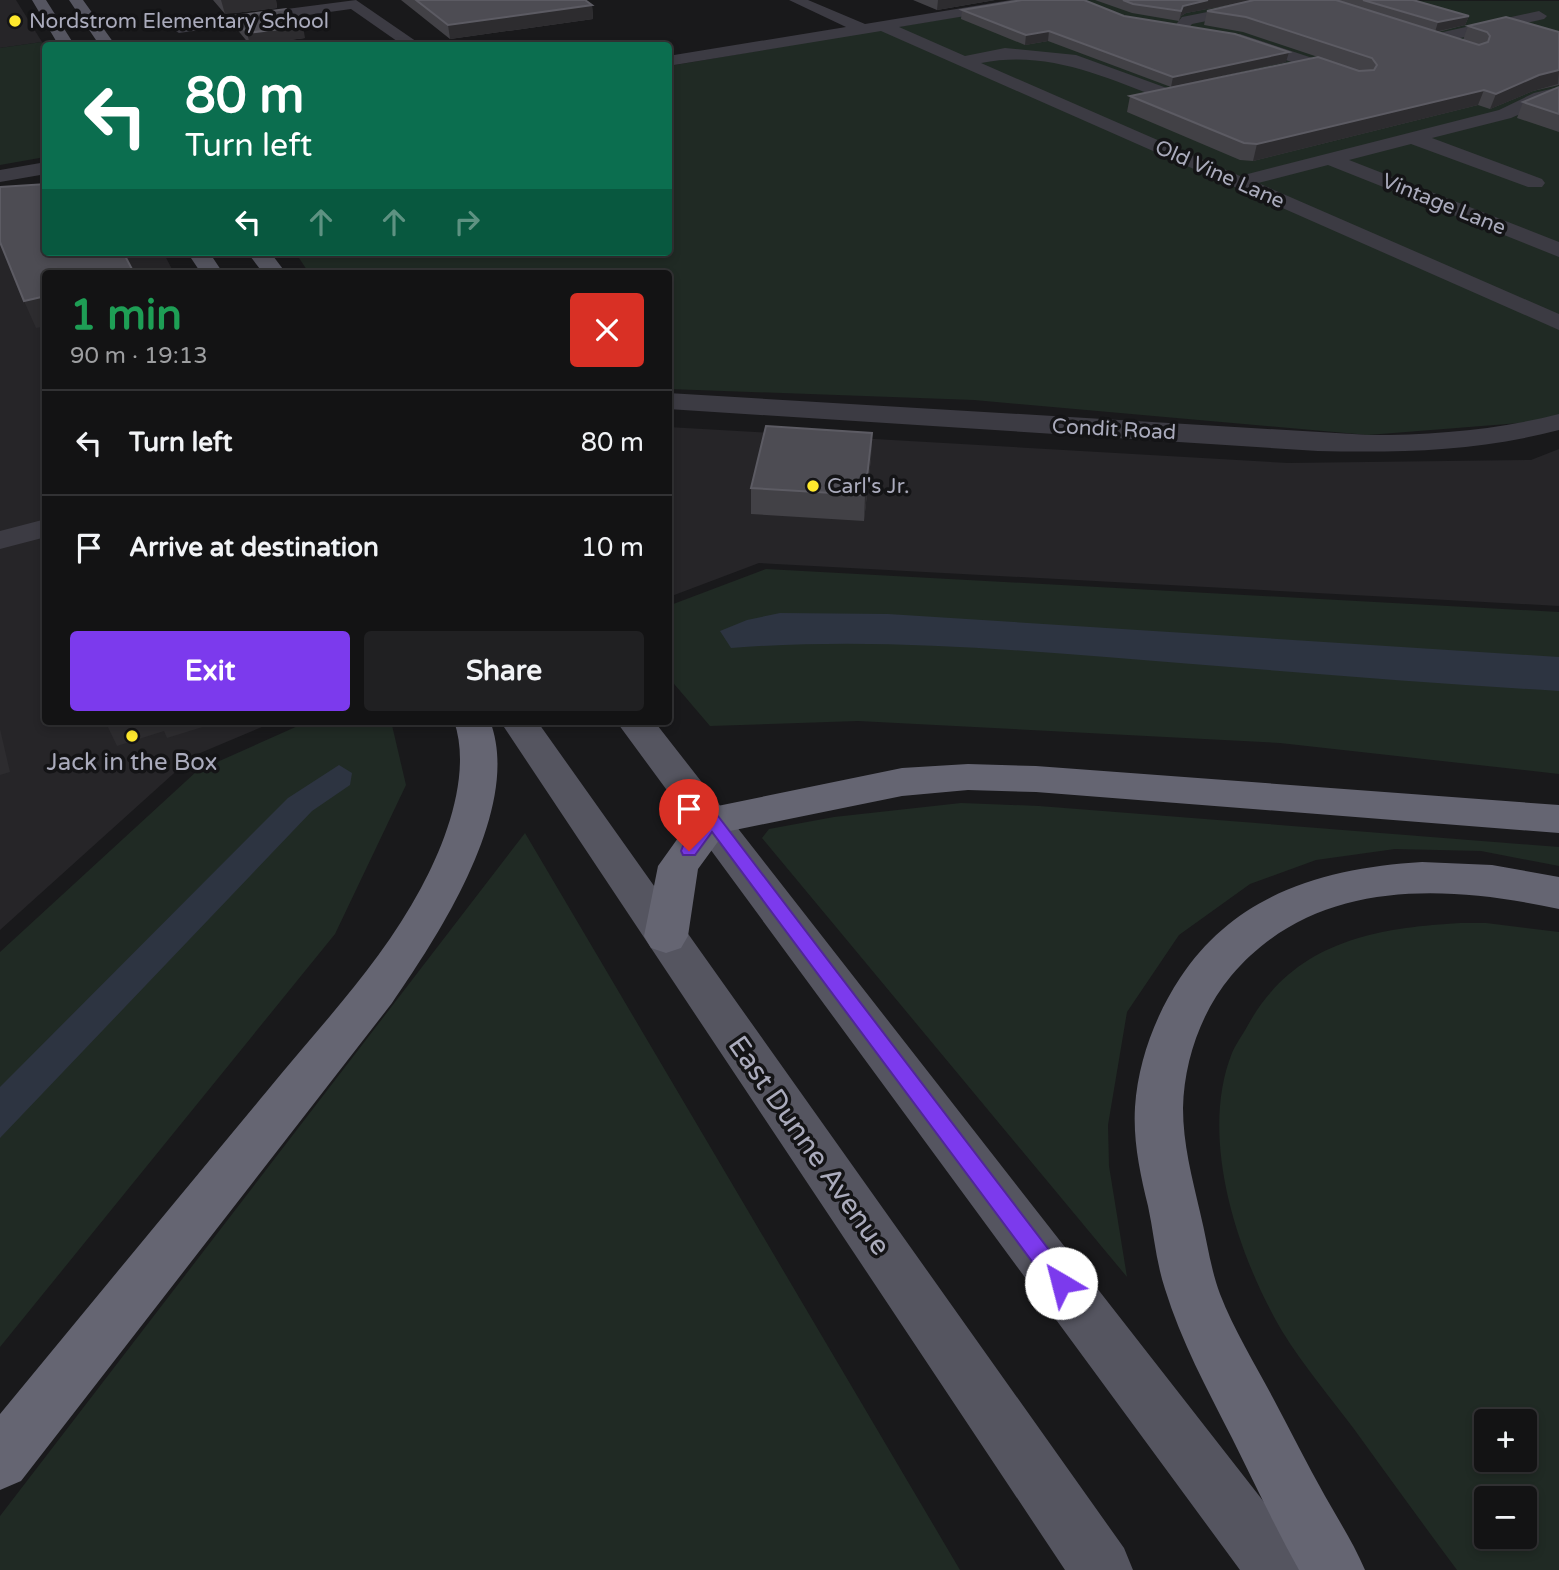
<!DOCTYPE html>
<html lang="en">
<head>
<meta charset="utf-8">
<style>
  :root { --surface:#131314; --page:#202022; --text:#f1f3f6; --muted:#9d9ea0; --line:#323234; --accent:#7c3aed }
  body { margin:0; font-family:"Varela Round",sans-serif; background:var(--page); color:var(--text); height:100vh; display:flex; flex-direction:column; font-size:26px; white-space:nowrap }
  * { box-sizing:border-box; margin:0 }
  p { font-size:23px; color:var(--muted) }
  .icon { flex:none; width:38px; height:38px; fill:none; stroke:currentColor; stroke-width:2; stroke-linecap:round; stroke-linejoin:round }
  .map { position:relative; flex:1; overflow:hidden }
  .sheet { position:absolute; left:42px; top:270px; width:630px; height:455px; display:flex; flex-direction:column; background:var(--surface); border-radius:7px; box-shadow:0 4px 10px #0003,0 0 0 2px var(--line) }
  .sheet>* { flex:none }
  .guide { position:absolute; left:42px; top:42px; width:630px; height:214px; border-radius:7px; box-shadow:0 4px 10px #0003,0 0 0 2px var(--line); background:#0b6e4f; color:#fff; overflow:hidden }
  .controls { position:absolute; left:1474px; top:1409px; display:grid; gap:14px }
  .controls a { display:grid; place-items:center; width:63px; height:63px; border-radius:7px; background:var(--surface); box-shadow:0 4px 10px #0003,0 0 0 2px var(--line); font-size:35px }
  .pin { position:absolute; display:grid; place-items:center; width:60px; height:60px; color:#fff; margin:-72px -30px; border-radius:50% 50% 50% 0; rotate:-45deg; box-shadow:0 0 7px #0007 }
  .pin .icon { rotate:45deg }
  .me { position:absolute; width:77px; margin:-38px; rotate:323deg; stroke-linejoin:round; filter:drop-shadow(0 0 5px #0008) }
  .turn { display:flex; align-items:center; gap:24px; height:147px; padding:0 28px; font-size:32px }
  .turn .icon { width:91px; height:91px; stroke-width:2.5 }
  .turn b { display:block; font-size:49px; line-height:60px }
  .lanes { display:flex; align-items:center; height:66px; padding:0 28px; background:#0003; justify-content:center; gap:35px; direction:ltr }
  .lanes .off { opacity:.35 }
  .round { display:grid; place-items:center; flex:none; width:74px; height:74px; border-radius:7px; background:var(--page) }
  .summary { display:flex; align-items:center; justify-content:space-between; height:119px; padding:0 28px }
  h1 { font-size:42px; font-weight:800; line-height:52px; color:#1e9e55 }
  .action { display:flex; gap:14px; margin-top:auto; padding:14px 28px }
  .action a { flex:1; height:80px; border-radius:7px; background:var(--accent); color:#fff; font-size:28px; font-weight:800; line-height:80px; text-align:center }
  .action a+a { background:var(--page); color:var(--text) }
  ul { padding:0; list-style:none }
  li { display:flex; align-items:center; gap:21px; height:105px; padding:0 28px; border-top:2px solid var(--line) }
  li div { flex:1 }
  li b { display:block; font-size:26px }
  li em { font-style:normal }
  .map>svg:first-child { display:block }
  .built { fill:#262528 }
  .green { fill:#202a24; fill-rule:evenodd }
  .water { fill:#2d3441 }
  .lines { fill:none; stroke-linecap:round; stroke-linejoin:round }
  .minor { fill:#3c3b43; fill-rule:evenodd }
  .major { fill:#555560; fill-rule:evenodd }
  .highway { fill:#656572; fill-rule:evenodd }
  .wall { fill:#424146 }
  .shaded-wall { fill:#2d2c2f }
  .building { fill:#4d4c53; stroke:#5c5b63; stroke-width:2 }
  .route { fill:#7c3aed; stroke:#51269a; stroke-width:2 }
  .poi-dot { fill:#ffe92d; stroke:#141416; stroke-width:2.5 }
  .labels { text-anchor:middle; stroke-width:7; stroke-linejoin:round; paint-order:stroke }
  .far-poi-label { font-size:21px; fill:#aaabbc; stroke:#141416; text-anchor:start }
  .far-street-label { font-size:21px; fill:#aaabbc; stroke:#141416 }
  .poi-label { font-size:24px; fill:#aaabbc; stroke:#141416 }
  .near-street-label { font-size:28px; fill:#aaabbc; stroke:#141416 }
</style>
</head>
<body>
<div class="map">
<svg width="1559" height="1570" viewBox="0 0 1559 1570">
  <rect width="100%" height="100%" fill="#19191b"/>
  <!-- built -->
  <path class="built" d="M 0,0 L 16,0 L 42,42 L 0,48 Z
    M 0,197 L 46,252 L 163,252 L 174,273 L 46,273 L 46,721 L 276,721 L 193,756 L 0,930 Z
    M 668,427 L 1288,463 L 1531,460 L 1559,449 L 1559,606 L 759,563 L 669,597 Z"/>
  <!-- green -->
  <path class="green" d="M 1055,0 L 1559,1 L 1559,420 L 1368,435 L 974,400 L 669,389 L 668,273 L 309,273 L 295,252 L 668,252 L 669,66 Z
    M 42,42 L 46,47 L 45,157 L 0,165 L 0,48 Z
    M 766,569 L 1559,612 L 1559,774 L 1280,743 L 858,721 L 710,726 L 669,678 L 668,606 Z
    M 309,721 L 391,721 L 406,785 L 335,934 L 0,1347 L 0,952 L 197,771 Z
    M 961,803 L 1039,806 L 1559,847 L 1559,866 L 1481,851 L 1395,849 L 1316,860 L 1250,884 L 1179,935 L 1127,1012 L 1108,1125 L 1109,1166 L 1127,1277 L 762,838 L 769,829 L 834,817 Z
    M 525,833 L 960,1570 L 0,1570 L 0,1516 Z
    M 1460,923 L 1486,923 L 1559,932 L 1559,1570 L 1457,1570 C 1422,1523 1388,1476 1354,1429 C 1330,1397 1303,1365 1282,1331 C 1238,1256 1198,1138 1232,1053 C 1236,1044 1243,1034 1248,1025 C 1294,942 1374,928 1460,923 ZM 1524,1421 L 1524,1460 L 1486,1460 L 1486,1421 ZM 1524,1498 L 1524,1536 L 1486,1536 L 1486,1498 Z"/>
  <!-- water -->
  <path class="water" d="M 780,613 L 888,614 L 1559,657 L 1559,691 C 1408,682 1257,669 1106,657 C 980,647 857,638 731,648 L 720,631 L 747,620 Z
    M 339,765 L 352,773 L 350,785 L 312,811 L 0,1138 L 0,1087 L 288,798 Z"/>
  <g class="lines">
    <!-- minor -->
    <path class="minor" d="M 356,0 L 423,46 L 404,46 L 351,9 L 179,33 L 171,28 L 179,23 Z
      M 789,0 L 808,0 L 865,24 L 1011,0 L 1045,0 L 1038,4 L 899,27 L 965,56 L 1005,48 L 1076,55 L 1175,91 L 1178,95 L 1175,99 L 1163,99 C 1102,76 1047,50 981,63 L 1240,176 L 1499,110 L 1534,93 L 1559,87 L 1559,97 L 1511,118 L 1432,138 L 1542,179 L 1545,183 L 1542,187 L 1528,187 L 1411,144 L 1349,160 L 1559,242 L 1559,257 L 1328,165 L 1258,183 L 1559,314 L 1559,330 L 881,31 L 668,66 L 668,56 L 846,27 Z
      M 1268,0 L 1298,0 L 1291,4 L 1192,24 L 1186,31 L 1181,33 L 1173,28 L 1182,17 Z
      M 1539,11 L 1547,16 L 1544,19 L 1434,44 L 1426,39 L 1434,34 Z
      M 1240,34 L 1358,73 L 1360,77 L 1358,81 L 1346,81 L 1234,42 L 1232,39 L 1234,36 Z
      M 46,162 L 46,174 L 0,182 L 0,170 Z
      M 668,393 L 1369,435 C 1434,435 1496,430 1559,414 L 1559,430 C 1479,451 1401,453 1318,451 L 668,409 Z
      M 46,519 L 46,537 L 0,549 L 0,531 Z"/>
    <!-- major -->
    <path class="major" d="M 32,0 L 46,0 L 75,46 L 59,46 Z
      M 69,0 L 83,0 L 116,46 L 100,46 Z
      M 187,252 L 209,252 L 223,273 L 201,273 Z
      M 247,252 L 270,252 L 286,273 L 263,273 Z
      M 500,721 L 537,721 L 1124,1548 L 1133,1570 L 1065,1570 Z
      M 616,721 L 654,721 L 1300,1548 L 1309,1570 L 1240,1570 Z"/>
    <!-- highway -->
    <path class="highway" d="M 454,721 L 490,721 C 523,807 439,935 392,1003 L 21,1481 L 0,1490 L 0,1414 C 89,1306 178,1198 267,1091 C 320,1026 381,963 421,888 C 446,842 472,773 454,721 Z
      M 968,764 L 1036,766 L 1559,805 L 1559,833 L 1036,792 L 968,790 L 902,796 L 725,832 L 698,869 L 688,936 L 681,948 L 666,953 L 651,948 L 644,936 L 658,866 L 698,810 L 902,768 Z
      M 1422,862 L 1492,865 L 1559,877 L 1559,909 C 1443,884 1314,878 1231,976 C 1201,1012 1184,1061 1183,1108 C 1183,1144 1192,1177 1200,1212 C 1207,1240 1210,1267 1220,1294 C 1234,1330 1255,1364 1273,1398 C 1290,1430 1307,1464 1325,1496 C 1339,1521 1354,1544 1365,1570 L 1299,1570 C 1275,1527 1254,1482 1232,1438 C 1207,1389 1181,1341 1165,1289 C 1156,1262 1154,1234 1148,1206 C 1140,1173 1133,1141 1135,1107 C 1138,1062 1155,1016 1180,978 C 1236,893 1325,868 1422,862 Z"/>
  </g>
  <!-- wall -->
  <path class="wall" d="M 213,0 L 276,0 L 277,8 L 225,14 Z
    M 401,0 L 585,0 L 592,5 L 593,19 L 450,39 Z
    M 913,0 L 995,0 L 937,10 Z
    M 1095,0 L 1413,0 L 1469,16 L 1465,25 L 1438,32 L 1463,40 L 1468,26 L 1559,32 L 1559,85 L 1533,91 L 1490,109 L 1478,105 L 1253,161 L 1240,160 L 1127,112 L 1130,96 L 1318,57 L 1243,32 L 1204,25 L 1207,11 L 1245,2 L 1186,13 L 1181,16 L 1179,21 L 1132,13 Z
    M 962,10 L 1124,16 L 1286,62 L 1171,87 L 1048,41 L 1025,45 L 961,19 Z
    M 233,16 L 305,38 L 250,45 L 236,28 Z
    M 1559,87 L 1559,132 L 1517,118 L 1523,102 Z
    M 872,433 L 871,458 L 864,521 L 751,514 L 751,488 Z"/>
  <!-- shaded-wall -->
  <path class="shaded-wall" d="M 221,0 L 276,0 L 277,8 L 225,14 Z
    M 938,0 L 995,0 L 937,10 Z
    M 1208,0 L 1255,0 L 1186,13 L 1181,16 L 1179,21 L 1183,6 Z
    M 592,5 L 593,19 L 450,39 L 448,25 Z
    M 1469,16 L 1465,25 L 1435,32 L 1438,22 Z
    M 303,26 L 305,38 L 250,45 L 247,33 Z
    M 1049,31 L 1048,41 L 1025,45 L 1026,35 Z
    M 1289,52 L 1286,62 L 1171,87 L 1173,77 Z
    M 1559,70 L 1558,84 L 1533,91 L 1490,109 L 1496,94 L 1539,75 Z
    M 1484,90 L 1478,105 L 1253,161 L 1257,144 Z
    M 46,296 L 46,326 L 36,328 L 24,301 Z
    M 872,433 L 871,458 L 864,521 L 865,495 Z
    M 105,721 L 222,721 L 167,738 L 164,731 L 117,746 Z
    M 0,729 L 10,772 L 0,775 Z"/>
  <!-- building -->
  <path class="building" d="M 416,0 L 585,0 L 592,5 L 448,25 Z
    M 1022,0 L 1084,0 L 1124,16 L 1235,34 L 1289,52 L 1173,77 L 1049,31 L 1026,35 L 962,10 Z
    M 1123,0 L 1208,0 L 1183,6 L 1181,11 L 1133,4 Z
    M 1254,0 L 1336,0 L 1479,45 L 1488,42 L 1490,36 L 1487,32 L 1468,26 L 1506,17 L 1559,32 L 1559,70 L 1539,75 L 1496,94 L 1484,90 L 1257,144 L 1244,143 L 1130,96 L 1318,57 L 1359,71 L 1374,70 L 1377,65 L 1372,58 L 1246,17 L 1207,11 Z
    M 1363,0 L 1413,0 L 1469,16 L 1438,22 Z
    M 286,9 L 303,26 L 247,33 L 233,16 Z
    M 1559,87 L 1559,114 L 1523,102 Z
    M 46,184 L 46,252 L 123,252 L 134,273 L 46,273 L 46,296 L 24,301 L 0,242 L 0,187 Z
    M 766,426 L 872,433 L 865,495 L 751,488 Z"/>
  <!-- route -->
  <path class="route" d="M 712,814 L 718,816 L 1069,1276 L 1072,1283 L 1069,1291 L 1061,1294 L 1054,1291 L 712,832 L 695,855 L 683,855 L 681,851 L 683,846 L 706,816 Z"/>
  <!-- markers -->
  <g class="poi-dot">
    <circle cx="15" cy="21" r="7"/>
    <circle cx="813" cy="486" r="7"/>
    <circle cx="132" cy="736" r="7"/>
  </g>
  <g class="labels">
    <!-- far-poi labels -->
    <g class="far-poi-label">
      <text x="29" y="28">Nordstrom Elementary School</text>
      <text x="827" y="493">Carl's Jr.</text>
    </g>
    <!-- far-street labels -->
    <g class="far-street-label">
      <text transform="translate(1220 174) rotate(24)" y="7">Old Vine Lane</text>
      <text transform="translate(1444 204) rotate(22)" y="7">Vintage Lane</text>
      <text transform="translate(1114 429) rotate(3)" y="7">Condit Road</text>
    </g>
    <!-- poi labels -->
    <g class="poi-label">
      <text x="132" y="770">Jack in the Box</text>
    </g>
    <!-- near-street labels -->
    <g class="near-street-label">
      <text transform="translate(810 1145) rotate(55)" y="10">East Dunne Avenue</text>
    </g>
  </g>
</svg>
<div class="controls">
<a>+</a>
<a>−</a>
</div>
<div class="pin" style="left:689px;top:851px;background:#d93025"><svg class="icon" aria-label="arrive" viewBox="0 0 24 24"><path d="M6 21V4h12l-3 4 3 4H6"/></svg></div>
<svg class="me" style="left:1061px;top:1283px" viewBox="-20 -20 40 40"><circle r="19" fill="#fff"/><path d="M0-13L10 11 0 6-10 11z" fill="#7c3aed"/></svg>
<div class="guide">
<div class="turn"><svg class="icon" aria-label="left" viewBox="0 0 24 24"><path d="M17 20v-9H6M10 6l-5 5 5 5"/></svg><div><b>80 m</b>Turn left</div></div>
<div class="lanes"><svg class="icon" aria-label="left" viewBox="0 0 24 24"><path d="M17 20v-9H6M10 6l-5 5 5 5"/></svg><svg class="icon off" aria-label="ahead" viewBox="0 0 24 24"><path d="M12 20V5M6 11l6-6 6 6"/></svg><svg class="icon off" aria-label="ahead" viewBox="0 0 24 24"><path d="M12 20V5M6 11l6-6 6 6"/></svg><svg class="icon off" aria-label="right" viewBox="0 0 24 24"><path d="M7 20v-9h11M14 6l5 5-5 5"/></svg></div>
</div>
<section class="sheet">
<div class="summary"><div><h1>1 min</h1><p>90 m · 19:13</p></div><a class="round" style="background:#d93025;color:#fff"><svg class="icon" aria-label="close" viewBox="0 0 24 24"><path d="M6 6l12 12M18 6L6 18"/></svg></a></div>
<ul>
<li><svg class="icon" aria-label="left" viewBox="0 0 24 24"><path d="M17 20v-9H6M10 6l-5 5 5 5"/></svg><div><b>Turn left</b></div><em>80 m</em></li>
<li><svg class="icon" aria-label="arrive" viewBox="0 0 24 24"><path d="M6 21V4h12l-3 4 3 4H6"/></svg><div><b>Arrive at destination</b></div><em>10 m</em></li>
</ul>
<div class="action"><a>Exit</a><a>Share</a></div>
</section>
</div>
</body>
</html>
